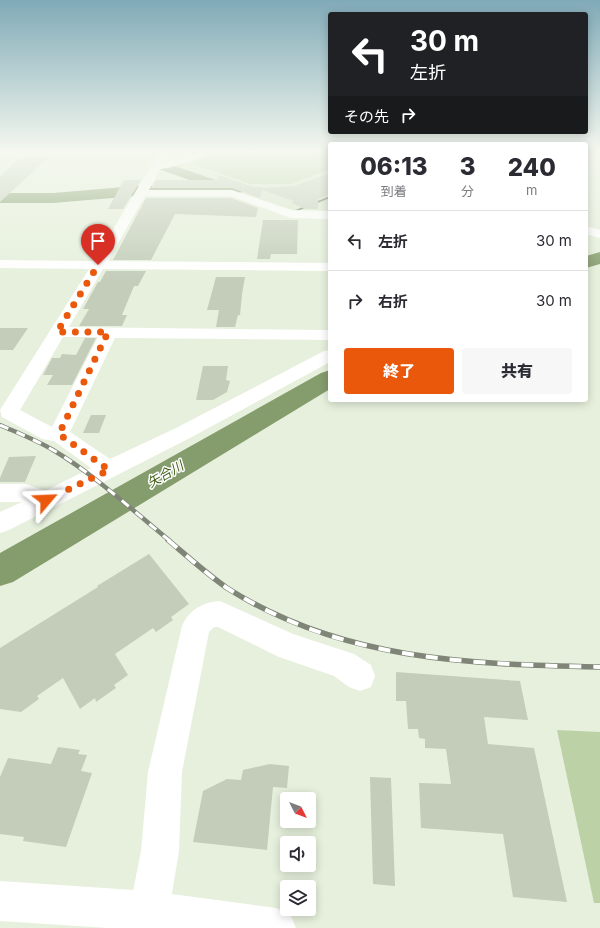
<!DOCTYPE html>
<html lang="ja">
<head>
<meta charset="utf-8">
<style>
  :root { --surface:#fff; --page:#f7f7f7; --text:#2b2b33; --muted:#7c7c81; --line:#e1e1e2; --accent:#ea580c }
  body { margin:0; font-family:Inter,"Noto Sans JP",sans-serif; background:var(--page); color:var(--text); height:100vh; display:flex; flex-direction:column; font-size:15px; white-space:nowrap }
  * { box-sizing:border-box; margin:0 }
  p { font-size:13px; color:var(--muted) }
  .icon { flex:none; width:22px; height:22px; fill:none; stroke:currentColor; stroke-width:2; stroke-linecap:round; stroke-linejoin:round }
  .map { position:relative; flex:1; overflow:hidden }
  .side { position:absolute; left:328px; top:142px; width:260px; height:260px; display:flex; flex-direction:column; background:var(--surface); border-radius:4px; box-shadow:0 2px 10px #0003 }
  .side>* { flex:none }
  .hud { position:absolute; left:328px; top:12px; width:260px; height:122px; border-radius:4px; box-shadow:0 2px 10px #0003; background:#202124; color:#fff; overflow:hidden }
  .needle { width:26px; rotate:132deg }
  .tools { position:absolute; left:280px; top:792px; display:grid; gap:8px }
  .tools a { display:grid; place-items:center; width:36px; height:36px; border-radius:4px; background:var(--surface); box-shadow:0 2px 10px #0003; font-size:20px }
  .pin { position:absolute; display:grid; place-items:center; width:34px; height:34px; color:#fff; margin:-41px -17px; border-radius:50% 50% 50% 0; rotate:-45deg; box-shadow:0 0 4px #0007 }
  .pin .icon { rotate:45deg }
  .me { position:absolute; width:44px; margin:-22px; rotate:64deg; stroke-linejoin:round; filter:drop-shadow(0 0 3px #0008) }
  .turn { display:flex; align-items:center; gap:14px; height:84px; padding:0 16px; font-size:18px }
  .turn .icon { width:52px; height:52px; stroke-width:2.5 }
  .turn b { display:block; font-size:28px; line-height:34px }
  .then { display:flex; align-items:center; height:38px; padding:0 16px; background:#0003; gap:8px; font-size:15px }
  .eta { display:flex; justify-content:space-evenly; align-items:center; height:68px; text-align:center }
  .eta b { font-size:24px; font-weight:800; line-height:28px }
  .action { display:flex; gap:8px; margin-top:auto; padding:8px 16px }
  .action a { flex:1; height:46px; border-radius:4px; background:var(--accent); color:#fff; font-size:16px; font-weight:800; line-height:46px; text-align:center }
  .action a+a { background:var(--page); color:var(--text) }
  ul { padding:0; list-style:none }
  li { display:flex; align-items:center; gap:12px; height:60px; padding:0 16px; border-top:1px solid var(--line) }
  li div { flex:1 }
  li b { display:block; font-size:15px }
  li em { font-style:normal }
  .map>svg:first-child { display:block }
  .built { fill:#d9e6cc }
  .green { fill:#bcd2a6 }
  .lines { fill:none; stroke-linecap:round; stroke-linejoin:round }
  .stream { fill:#627350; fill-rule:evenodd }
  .river { fill:#859c6d; fill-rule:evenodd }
  .building { fill:#c3cdba }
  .minor { fill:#fff; fill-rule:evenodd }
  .highway { fill:#fff; fill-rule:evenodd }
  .rail-far1-casing { stroke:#7f8678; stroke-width:4.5 }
  .rail-casing { stroke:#7f8678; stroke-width:5.5 }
  .rail-far1 { stroke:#fff; stroke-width:3; stroke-dasharray:9; stroke-linecap:butt }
  .rail { stroke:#fff; stroke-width:4; stroke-dasharray:12; stroke-linecap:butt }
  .route { stroke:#ea580c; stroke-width:7; stroke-dasharray:0 12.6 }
  .labels { text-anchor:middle; stroke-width:3; stroke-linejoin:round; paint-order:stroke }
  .water-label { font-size:13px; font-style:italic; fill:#415e18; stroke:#fff }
</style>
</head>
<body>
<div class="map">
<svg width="600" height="928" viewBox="0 0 600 928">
  <rect width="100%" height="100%" fill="#e6f0dc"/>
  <!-- built -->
  <path class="built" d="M 220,150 L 330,150 L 330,214 L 293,213 L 235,192 L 237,189 L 170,166 Z"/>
  <!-- green -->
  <path class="green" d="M 228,150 L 309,150 L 330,156 L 330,169 L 291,184 L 251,184 L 195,165 L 196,160 Z
    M 557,730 L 600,732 L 600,903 L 594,903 Z"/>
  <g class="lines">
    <!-- stream -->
    <path class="stream" d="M 327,150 L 330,150 L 330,152 Z
      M 330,196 L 330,198 L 295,212 L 293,211 Z"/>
    <!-- river -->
    <path class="river" d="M 166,163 L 239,188 L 242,191 L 239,194 L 234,196 L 136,196 L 53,203 L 0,203 L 0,193 L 53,193 L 136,186 L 207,186 L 161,170 L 159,167 L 161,164 Z
      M 600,252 L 600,264 L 586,268 L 586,256 Z
      M 330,370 L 330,389 L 13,582 L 0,586 L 0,553 L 321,373 Z"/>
  </g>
  <!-- building -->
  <path class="building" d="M 20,158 L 48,158 L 0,202 L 0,176 Z
    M 330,173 L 330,194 L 318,199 L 318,209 L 305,209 L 292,203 L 294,201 L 262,190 L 260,198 L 232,188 L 151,188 L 156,180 L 217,180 L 218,175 L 253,187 L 263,187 L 262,188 L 294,186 Z
    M 124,180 L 141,180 L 123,209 L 108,209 Z
    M 146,198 L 231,198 L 258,208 L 256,217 L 175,214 L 151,260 L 113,260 Z
    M 263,220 L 298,220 L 297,254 L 271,254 L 270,259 L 257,259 Z
    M 106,271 L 146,271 L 138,286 L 134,286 L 122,315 L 127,315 L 122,326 L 79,326 L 89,309 L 83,309 L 98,282 L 100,282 Z
    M 216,277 L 245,277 L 242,294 L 240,315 L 238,315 L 235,327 L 216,327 L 219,310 L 207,310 Z
    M 0,328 L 28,328 L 13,350 L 0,350 Z
    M 85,338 L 96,338 L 72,385 L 47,385 L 53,375 L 43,375 L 52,358 L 60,358 L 62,354 L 76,355 Z
    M 203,366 L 228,366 L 226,380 L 230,381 L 227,392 L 213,400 L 196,400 Z
    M 91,415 L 106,415 L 99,433 L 83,433 Z
    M 36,456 L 25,482 L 0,482 L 0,478 L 9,457 Z
    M 149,554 L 189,604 L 171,617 L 173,620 L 156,632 L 153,628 L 115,654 L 128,675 L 114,685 L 116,688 L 96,702 L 95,698 L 80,709 L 63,678 L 37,696 L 39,699 L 21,712 L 0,709 L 0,648 L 98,587 L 97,586 Z
    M 396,672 L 520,681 L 528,720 L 484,717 L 488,744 L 534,748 L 567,902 L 513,897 L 503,834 L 421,828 L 419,783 L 451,784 L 446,749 L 425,748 L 425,739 L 419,738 L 418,729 L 408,729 L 406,701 L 396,701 Z
    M 58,747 L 80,750 L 78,754 L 87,755 L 81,771 L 92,773 L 66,847 L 23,841 L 24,837 L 0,834 L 0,777 L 8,758 L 51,764 Z
    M 270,764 L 289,766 L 287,788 L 273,787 L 267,850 L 193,842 L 203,791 L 227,779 L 241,780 L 243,770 Z
    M 370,777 L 391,778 L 395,886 L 373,884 Z"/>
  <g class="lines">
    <!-- minor -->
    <path class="minor" d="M 0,150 L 165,150 L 169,153 L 163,163 L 205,150 L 221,150 L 219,152 L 168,168 L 160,169 L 149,190 L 232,190 L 292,210 L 330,211 L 330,219 L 291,218 L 231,196 L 145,196 L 108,261 L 330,263 L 330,271 L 103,269 L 69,327 L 330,330 L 330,340 L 115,338 L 70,432 L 110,459 L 176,428 L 324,351 L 330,350 L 330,362 L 190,438 L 9,530 L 0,533 L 0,512 L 22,502 L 0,502 L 0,484 L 26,484 L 45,491 L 91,468 L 54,441 L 42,439 L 2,417 L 0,410 L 89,269 L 0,268 L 0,260 L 94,261 L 157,156 L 0,156 ZM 63,337 L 98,337 L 52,427 L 20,410 Z
      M 586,226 L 600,230 L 600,238 L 586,234 Z
      M 220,601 L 293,634 L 354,654 L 371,665 L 375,676 L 371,687 L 360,691 L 349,687 L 334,676 L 279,657 L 218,627 L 214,627 L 209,632 L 182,772 L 179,851 L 169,911 L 163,925 C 153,928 145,928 135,925 L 129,911 L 141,851 L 148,772 L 182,626 C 189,610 202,602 220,601 Z"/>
    <!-- highway -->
    <path class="highway" d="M 0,881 L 149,891 L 276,908 L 290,914 L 296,928 L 108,928 L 0,921 Z"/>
    <!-- rail-far1 casing -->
    <g class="rail-far1-casing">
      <path id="rail-far1" d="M 0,425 C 18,433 36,440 53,450 C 95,475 132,510 170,541"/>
    </g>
    <!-- rail casing -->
    <g class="rail-casing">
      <path id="rail" d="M 168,540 C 187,556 207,574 227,588 C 342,661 469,664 600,667"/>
    </g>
    <!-- rail-far1 -->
    <use href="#rail-far1" class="rail-far1"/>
    <!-- rail -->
    <use href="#rail" class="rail"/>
  </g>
  <!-- sky -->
  <linearGradient id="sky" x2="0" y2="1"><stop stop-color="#80aab7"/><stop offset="0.54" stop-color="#f4f8ef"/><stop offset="1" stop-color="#f4f8ef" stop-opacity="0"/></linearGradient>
  <rect width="600" height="280" fill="url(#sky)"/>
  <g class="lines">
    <!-- route -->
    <path class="route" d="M 46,500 L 109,470 L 59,434 L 108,332 L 57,332 L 98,265"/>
  </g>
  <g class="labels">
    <!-- water labels -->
    <g class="water-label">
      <text transform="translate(165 474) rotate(-30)" y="5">矢合川</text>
    </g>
  </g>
</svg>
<div class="tools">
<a><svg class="needle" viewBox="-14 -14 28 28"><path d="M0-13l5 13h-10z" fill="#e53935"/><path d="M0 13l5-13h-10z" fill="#7c7c81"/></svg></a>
<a><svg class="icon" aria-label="sound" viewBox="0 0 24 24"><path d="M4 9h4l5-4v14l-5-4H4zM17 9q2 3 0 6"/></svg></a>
<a><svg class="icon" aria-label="layers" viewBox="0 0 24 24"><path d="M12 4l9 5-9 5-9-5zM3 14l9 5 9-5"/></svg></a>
</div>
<div class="pin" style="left:98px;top:265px;background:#d93025"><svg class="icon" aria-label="arrive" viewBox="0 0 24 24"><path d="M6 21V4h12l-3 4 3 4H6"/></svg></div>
<svg class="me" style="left:46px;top:500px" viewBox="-20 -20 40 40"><path d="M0-17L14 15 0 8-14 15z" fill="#ea580c" stroke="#fff" stroke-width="4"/></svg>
<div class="hud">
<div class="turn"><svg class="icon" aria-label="left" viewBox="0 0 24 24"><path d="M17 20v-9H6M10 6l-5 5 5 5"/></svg><div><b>30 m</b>左折</div></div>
<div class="then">その先<svg class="icon" aria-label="right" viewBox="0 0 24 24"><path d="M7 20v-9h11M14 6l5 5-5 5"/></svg></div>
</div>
<section class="side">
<div class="eta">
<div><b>06:13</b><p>到着</p></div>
<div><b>3</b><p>分</p></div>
<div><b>240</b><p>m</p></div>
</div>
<ul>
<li><svg class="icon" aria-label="left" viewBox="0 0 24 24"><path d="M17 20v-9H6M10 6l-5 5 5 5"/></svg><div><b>左折</b></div><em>30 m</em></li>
<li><svg class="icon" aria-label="right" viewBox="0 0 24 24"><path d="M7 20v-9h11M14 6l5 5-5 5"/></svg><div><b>右折</b></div><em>30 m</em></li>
</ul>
<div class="action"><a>終了</a><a>共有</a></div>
</section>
</div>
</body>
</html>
